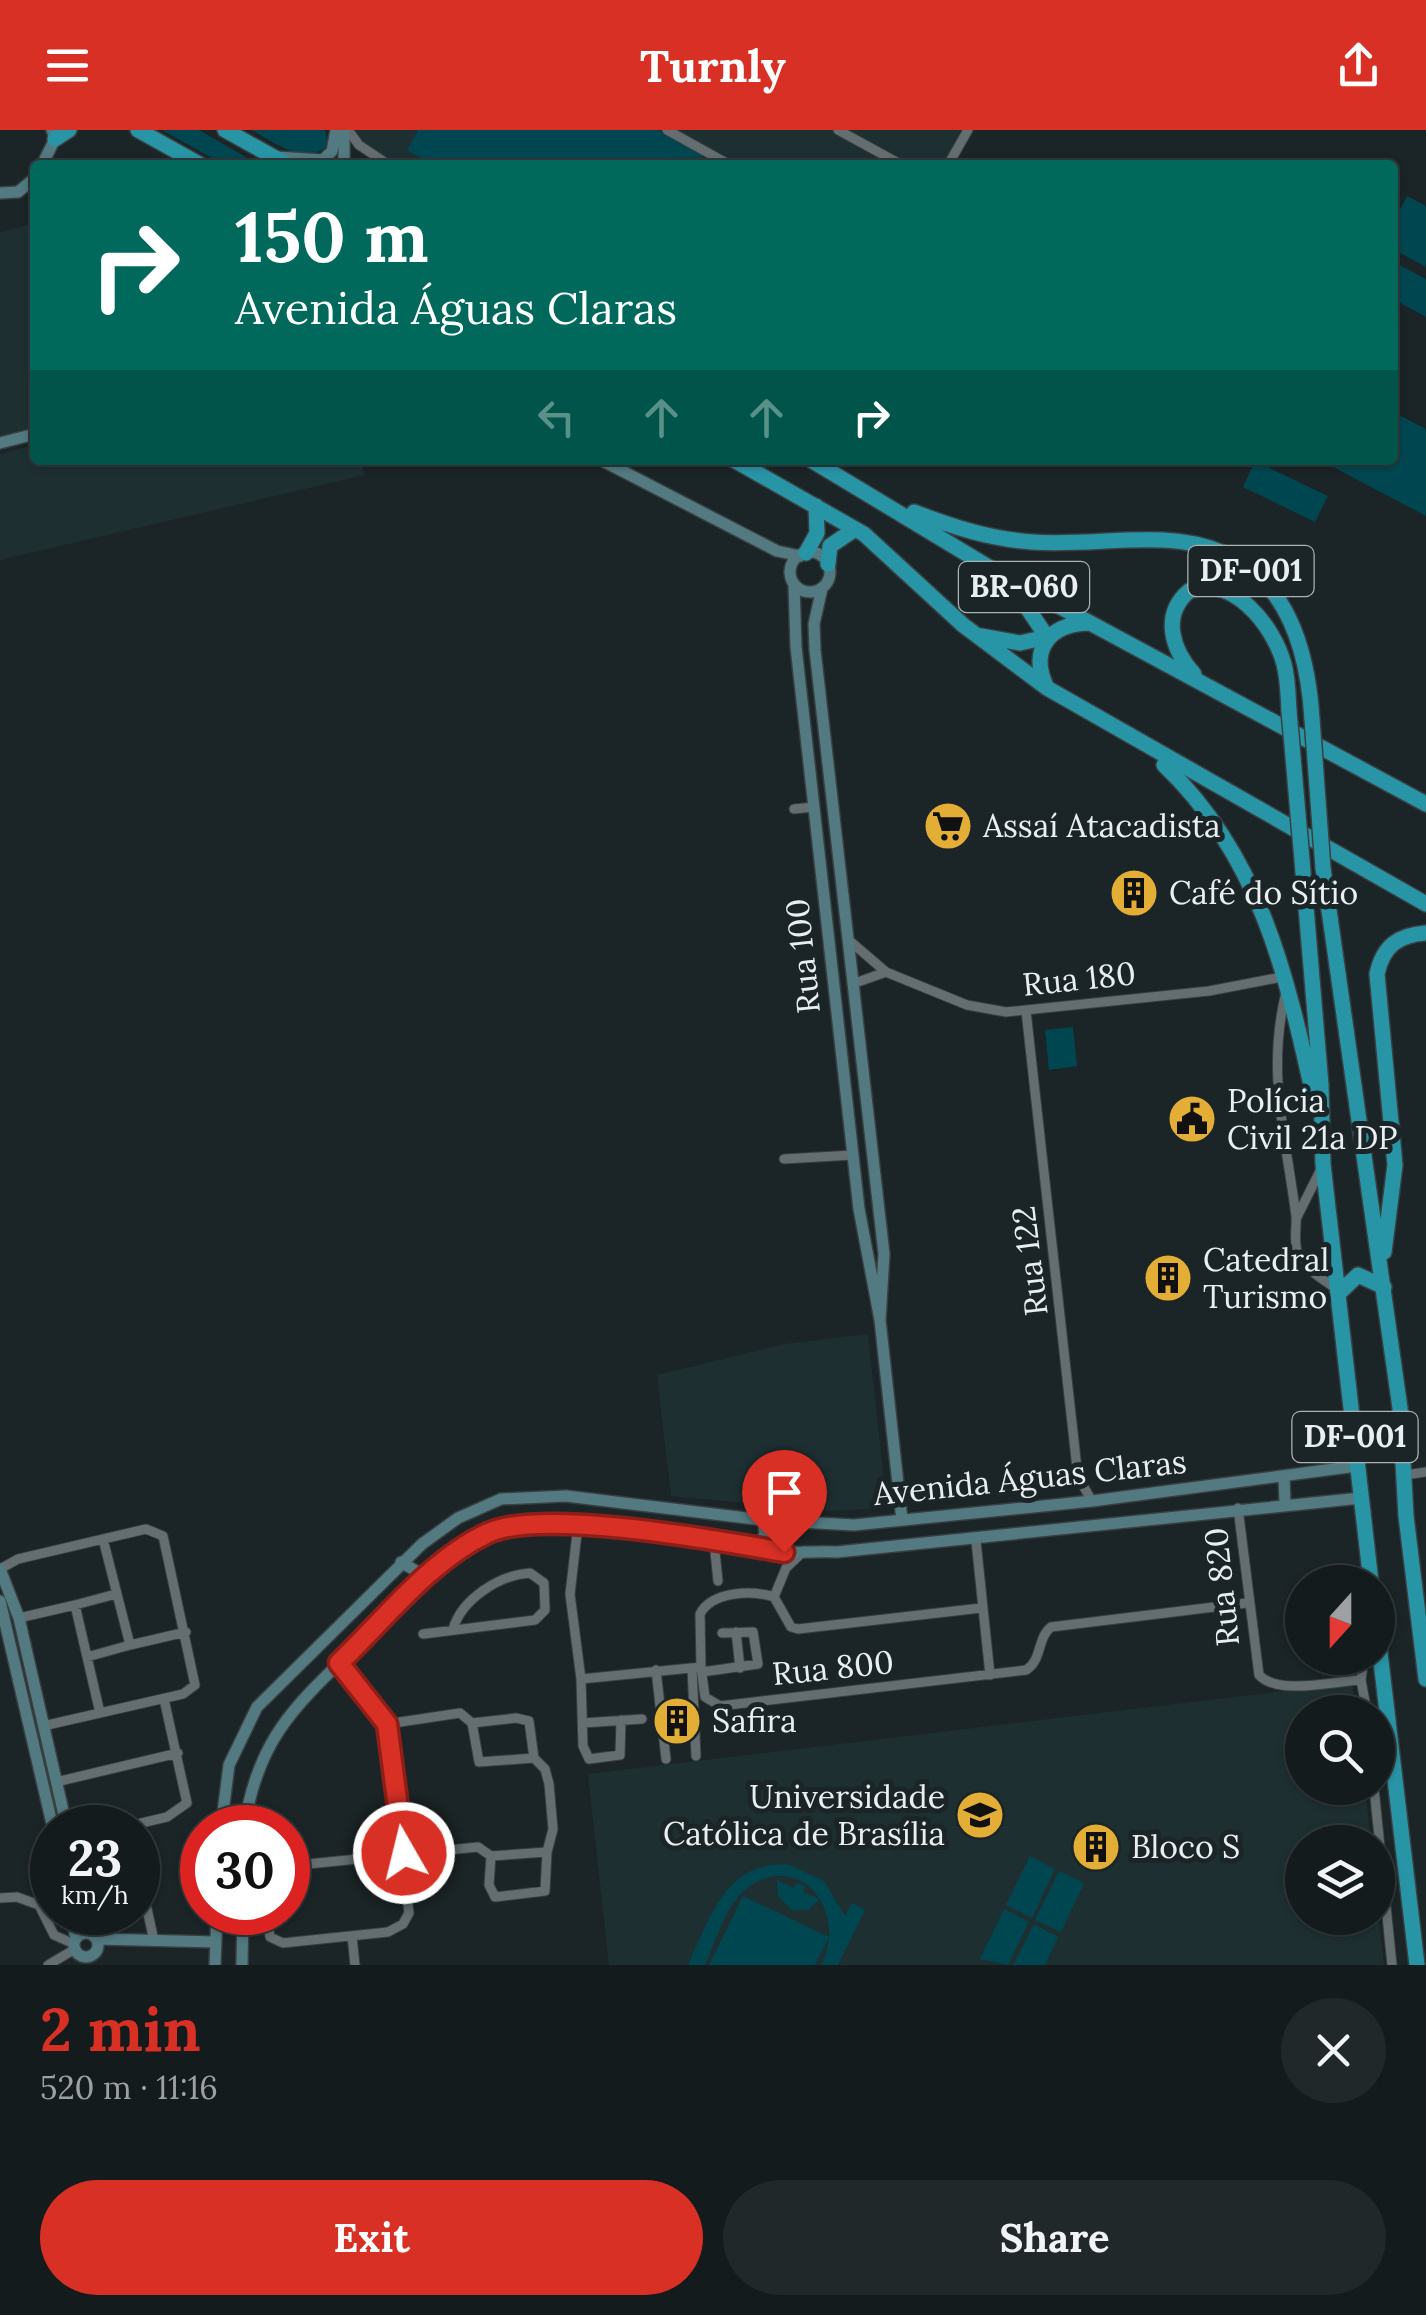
<!DOCTYPE html>
<html lang="en">
<head>
<meta charset="utf-8">
<style>
  :root { --surface:#141b1c; --page:#212829; --text:#f1f3f6; --muted:#9da1a3; --line:#33393b; --accent:#d93025 }
  body { margin:0; font-family:Lora,serif; background:var(--page); color:var(--text); height:100vh; display:flex; flex-direction:column; font-size:38px; white-space:nowrap }
  * { box-sizing:border-box; margin:0 }
  p { font-size:32px; color:var(--muted) }
  .icon { flex:none; width:55px; height:55px; fill:none; stroke:currentColor; stroke-width:2; stroke-linecap:round; stroke-linejoin:round }
  .map { position:relative; height:1835px; overflow:hidden }
  .panel { display:flex; flex-direction:column; background:var(--surface); flex:1 }
  .panel>* { flex:none }
  .banner { position:absolute; left:30px; top:30px; width:1368px; height:305px; border-radius:10px; box-shadow:0 2px 8px #0004,0 0 0 2px var(--line); background:#00695c; color:#fff; overflow:hidden }
  .needle { width:65px; rotate:201deg }
  .controls { position:absolute; left:1285px; top:1435px; display:grid; gap:20px }
  .controls a { display:grid; place-items:center; width:110px; height:110px; border-radius:50%; background:var(--surface); box-shadow:0 2px 8px #0004,0 0 0 2px var(--line); font-size:50px }
  .speed { position:absolute; left:30px; top:1675px; display:flex; gap:20px; font-size:50px; font-weight:700; text-align:center }
  .speed>* { display:grid; place-content:center; width:130px; height:130px; border-radius:50%; background:var(--surface); box-shadow:0 2px 8px #0004,0 0 0 2px var(--line); line-height:1 }
  .speed small { font-size:25px; font-weight:400 }
  .speed .limit { border:15px solid #d22; background:#fff; color:#111 }
  .pin { position:absolute; display:grid; place-items:center; width:85px; height:85px; color:#fff; margin:-102px -42px; border-radius:50% 50% 50% 0; rotate:-45deg; box-shadow:0 0 10px #0007 }
  .pin .icon { rotate:45deg }
  .me { position:absolute; width:110px; margin:-55px; rotate:352deg; stroke-linejoin:round; filter:drop-shadow(0 0 8px #0008) }
  .turn { display:flex; align-items:center; gap:35px; height:210px; padding:0 40px; font-size:45px }
  .turn .icon { width:130px; height:130px; stroke-width:2.5 }
  .turn b { display:block; font-size:70px; line-height:85px }
  .lanes { display:flex; align-items:center; height:95px; padding:0 40px; background:#0003; justify-content:center; gap:50px; direction:ltr }
  .lanes .off { opacity:.35 }
  .round { display:grid; place-items:center; flex:none; width:105px; height:105px; border-radius:52px; background:var(--page) }
  .head { display:flex; align-items:center; justify-content:space-between; height:170px; padding:0 40px }
  h1 { font-size:60px; font-weight:700; line-height:75px; color:var(--accent) }
  .button { display:flex; gap:20px; margin-top:auto; padding:20px 40px }
  .button a { flex:1; height:115px; border-radius:60px; background:var(--accent); color:#fff; font-size:40px; font-weight:700; line-height:115px; text-align:center }
  .button a+a { background:var(--page); color:var(--text) }
  header { display:flex; justify-content:space-between; align-items:center; height:130px; padding:0 40px; background:var(--accent); color:#fff; font-size:45px; font-weight:700 }
  .map>svg:first-child { display:block }
  .built { fill:#1e2f32 }
  .green { fill:#004651 }
  .lines { fill:none; stroke-linecap:round; stroke-linejoin:round }
  .street-casing { stroke:#383f40; stroke-width:11 }
  .secondary-casing { stroke:#383f40; stroke-width:14 }
  .highway-casing { stroke:#383f40; stroke-width:18 }
  .street { stroke:#646e70; stroke-width:9 }
  .secondary { stroke:#527a80; stroke-width:11 }
  .highway { stroke:#2895a7; stroke-width:15 }
  .highway-bridge-casing { stroke:#383f40; stroke-width:18; stroke-linecap:butt }
  .highway-bridge { stroke:#2895a7; stroke-width:15 }
  .route-casing { stroke:#8d1f18; stroke-width:25 }
  .route { stroke:#d93025; stroke-width:18 }
  .labels { text-anchor:middle; stroke-width:10; stroke-linejoin:round; paint-order:stroke }
  .shield { fill:#1b2426; stroke:#abb2b3; stroke-width:2.5 }
  .shield-label { font-size:30px; font-weight:bold; fill:#e9eff0 }
  .poi-label { font-size:32px; fill:#e9eff0; stroke:#1b2426; text-anchor:start }
  .street-label { font-size:32px; fill:#e9eff0; stroke:#1b2426 }
</style>
</head>
<body>
<header><svg class="icon" aria-label="menu" viewBox="0 0 24 24"><path d="M4 6h16M4 12h16M4 18h16"/></svg>Turnly<svg class="icon" aria-label="share" viewBox="0 0 24 24"><path d="M12 15V3M7 8l5-5 5 5M5 13v7h14v-7"/></svg></header>
<div class="map">
<svg width="1426" height="1835" viewBox="0 0 1426 1835">
  <rect width="100%" height="100%" fill="#1b2426"/>
  <!-- built -->
  <path class="built" d="M 347,0 L 973,0 L 953,35 L 386,35 Z
    M 35,93 L 35,300 L 0,309 L 0,102 Z
    M 35,315 L 35,330 L 361,330 L 365,345 L 0,430 L 0,324 Z
    M 868,1204 L 887,1378 L 830,1381 L 671,1366 L 657,1245 L 785,1214 Z
    M 1352,1553 L 1357,1582 L 1302,1582 L 1302,1658 L 1365,1658 L 1371,1712 L 1302,1712 L 1302,1788 L 1378,1788 L 1378,1778 L 1384,1835 L 609,1835 L 588,1644 Z"/>
  <!-- green -->
  <path class="green" d="M 162,0 L 199,0 L 260,35 L 224,35 Z
    M 252,0 L 325,0 L 328,16 C 305,35 274,13 252,0 Z
    M 418,0 L 657,0 L 703,25 L 697,35 L 434,35 L 407,20 Z
    M 1407,66 L 1426,76 L 1426,137 L 1393,119 L 1393,93 Z
    M 1392,131 L 1426,149 L 1426,187 L 1393,169 Z
    M 1393,282 L 1426,299 L 1426,386 L 1335,338 L 1339,330 L 1392,330 Z
    M 1255,331 L 1328,366 L 1315,392 L 1243,357 Z
    M 1073,897 L 1077,936 L 1049,940 L 1045,900 Z
    M 1030,1726 L 1055,1739 L 1032,1788 L 1006,1775 Z
    M 790,1735 L 824,1751 L 845,1786 L 852,1773 L 865,1780 L 838,1835 L 821,1835 C 850,1777 795,1718 745,1760 C 725,1777 716,1811 705,1835 L 688,1835 C 710,1788 726,1729 790,1735 Z
    M 1059,1741 L 1084,1753 L 1061,1802 L 1035,1790 Z
    M 777,1750 L 794,1758 L 796,1753 L 805,1756 L 803,1762 L 820,1769 L 808,1780 L 792,1780 L 778,1766 Z
    M 743,1766 L 829,1807 L 815,1835 L 709,1835 Z
    M 1004,1779 L 1029,1792 L 1008,1835 L 980,1829 Z
    M 1034,1794 L 1058,1807 L 1045,1835 L 1013,1835 Z"/>
  <g class="lines">
    <!-- street casing -->
    <g class="street-casing">
      <path id="street" d="M 348,0 L 359,15 L 389,35
        M 667,0 L 730,35
        M 838,0 L 902,35
        M 948,35 L 968,0
        M 794,679 L 814,677
        M 851,812 L 886,842 L 967,875 L 1006,882 L 1209,861 L 1282,847
        M 855,853 L 886,842
        M 1286,862 C 1266,943 1286,1007 1296,1086 C 1297,1098 1293,1112 1298,1124 C 1304,1139 1326,1151 1338,1160
        M 1026,881 L 1078,1347 L 1092,1371
        M 784,1029 L 853,1025
        M 1296,1089 L 1322,1037
        M 1405,1345 L 1426,1342
        M 1238,1378 L 1259,1545 C 1278,1566 1335,1551 1361,1550
        M 578,1395 L 570,1464 L 581,1549 L 701,1537 L 705,1567 L 720,1576 L 1026,1540 C 1042,1531 1037,1508 1051,1497 L 1247,1473
        M 103,1409 L 130,1515 L 186,1502
        M 976,1411 L 990,1545
        M 714,1412 L 718,1451
        M 0,1439 L 18,1429 L 146,1399 L 163,1406 L 195,1555 L 183,1564 L 43,1596
        M 774,1467 L 786,1438 L 804,1421
        M 75,1475 L 116,1464
        M 19,1488 L 75,1475 L 100,1583
        M 736,1502 L 740,1538
        M 423,1504 L 535,1490 L 545,1480 L 544,1453 L 530,1443 C 499,1445 462,1469 453,1499
        M 87,1527 L 130,1515
        M 1364,1528 L 1361,1550 L 1367,1582
        M 701,1537 L 700,1484 C 712,1461 752,1460 774,1467 L 791,1497 L 798,1499 L 981,1478
        M 692,1538 L 696,1626
        M 656,1540 L 666,1629
        M 702,1542 L 758,1534 L 753,1502 L 722,1503
        M 581,1549 L 583,1616 L 589,1629 L 620,1625 L 621,1590
        M 472,1593 L 516,1588 L 529,1591 L 534,1628 L 545,1639 L 549,1654 L 553,1699 L 547,1722
        M 583,1593 L 642,1589
        M 387,1594 L 460,1583 L 472,1593 L 479,1632 L 534,1628
        M 1378,1595 L 1386,1616
        M 56,1652 L 178,1623
        M 1374,1658 L 1392,1835
        M 120,1698 L 167,1687 L 187,1673 L 164,1569
        M 288,1736 L 478,1717 L 491,1726 L 489,1755 L 495,1767 L 545,1761 L 547,1722 L 491,1726
        M 138,1737 L 154,1811
        M 0,1768 L 17,1767 L 39,1775 L 54,1805 L 74,1814
        M 266,1782 L 270,1807 L 283,1813 L 388,1802 L 403,1794 L 409,1783 L 387,1594 L 339,1533
        M 352,1806 L 355,1835
        M 48,1835 L 75,1819"/>
    </g>
    <!-- secondary casing -->
    <g class="secondary-casing">
      <path id="secondary" d="M 344,0 L 344,35
        M 277,27 L 323,30 L 332,21 L 336,0
        M 42,35 L 55,9 L 52,0
        M 0,63 L 18,62 L 35,48
        M 0,313 L 35,304
        M 601,330 L 777,421 L 800,426
        M790 442a20 20 0 1 1 40 0a20 20 0 1 1-40 0Z
        M 794,454 L 796,517 L 859,1079 L 880,1190 L 902,1390
        M 822,458 L 814,494 L 815,520 L 884,1124 L 880,1190
        M 1284,1346 L 1285,1374
        M 758,1417 L 765,1404 L 763,1390
        M 401,1432 L 421,1444 L 421,1454
        M 0,1439 L 19,1488 L 67,1698
        M 0,1471 L 53,1698
        M 221,1698 L 229,1635 L 257,1577 L 422,1414 L 458,1388 L 501,1369 L 566,1366 L 763,1390 L 854,1395 L 1092,1371 L 1357,1336
        M 244,1698 C 257,1612 292,1578 352,1521 C 393,1481 436,1426 490,1402 C 558,1372 707,1416 784,1422 C 801,1423 819,1421 837,1422 L 1361,1368
        M 70,1782 L 76,1808
        M 88,1782 L 93,1804
        M74 1815a12 12 0 1 1 24 0a12 12 0 1 1-24 0Z
        M 97,1809 L 216,1812
        M 215,1835 L 217,1782
        M 242,1835 L 243,1782"/>
    </g>
    <!-- highway casing -->
    <g class="highway-casing">
      <path id="highway" d="M 138,0 L 201,35
        M 225,0 L 288,35
        M 55,9 L 69,0
        M 734,330 L 864,404 L 963,495 L 1047,558 L 1426,774
        M 811,330 L 1005,447 L 1426,674
        M 914,382 C 953,397 990,409 1032,412 C 1076,415 1120,408 1163,410 C 1271,415 1306,494 1312,589
        M 806,423 L 817,403 L 816,376
        M 828,434 L 830,416 L 855,399
        M 981,506 L 1020,513 L 1047,507 L 1011,454
        M 1194,544 C 1172,520 1161,485 1189,461 C 1232,443 1274,496 1284,534 C 1288,549 1288,565 1289,581
        M 1047,558 C 1029,521 1048,494 1089,493
        M 1164,635 C 1261,727 1287,847 1315,973
        M 1302,730 L 1321,955 L 1323,1034 L 1371,1452
        M 1323,738 L 1400,1278 L 1406,1386 L 1426,1549
        M 1384,1122 L 1395,1035 L 1377,844 C 1383,816 1398,805 1426,803
        M 1340,1162 L 1358,1145 L 1384,1157
        M 1378,1506 L 1417,1835"/>
    </g>
    <!-- street -->
    <use href="#street" class="street"/>
    <!-- secondary -->
    <use href="#secondary" class="secondary"/>
    <!-- highway -->
    <use href="#highway" class="highway"/>
    <!-- highway-bridge casing -->
    <g class="highway-bridge-casing">
      <path id="highway-bridge" d="M 1289,581 L 1302,730
        M 1312,589 L 1323,738"/>
    </g>
    <!-- highway-bridge -->
    <use href="#highway-bridge" class="highway-bridge"/>
  </g>
  <g class="lines">
    <!-- route casing -->
    <g class="route-casing">
      <path id="route" d="M 404,1723 L 387,1594 L 339,1533 C 384,1490 430,1430 488,1403 C 543,1378 720,1411 784,1422"/>
    </g>
    <!-- route -->
    <use href="#route" class="route"/>
  </g>
  <!-- icons -->
  <defs>
    <g id="supermarket-disc" transform="scale(2.5)"><circle r="9.5" fill="#e3ae35" stroke="#1b2426"/><path d="M-6-5.5h2.5l.6 2H6L4.5 2H-2.5L-4.4-4H-6ZM-1.5 3.2a1.3 1.3 0 1 0 .1 0ZM3 3.2a1.3 1.3 0 1 0 .1 0Z" fill="#111"/></g>
    <g id="building-disc" transform="scale(2.5)"><circle r="9.5" fill="#e3ae35" stroke="#1b2426"/><path d="M-4-6H4V6H1V3H-1V6H-4ZM-2.5-4.3h1.7v1.8h-1.7ZM.8-4.3h1.7v1.8H.8ZM-2.5-1h1.7V.8h-1.7ZM.8-1h1.7V.8H.8Z" fill="#111"/></g>
    <g id="civic-disc" transform="scale(2.5)"><circle r="9.5" fill="#e3ae35" stroke="#1b2426"/><path d="M-.6-6.5H3V-4.5H.6V-3L4-1V1h2V6H-6V1h2V-1L-.6-3ZM-1.2 2.5V6h2.4V2.5Z" fill="#111"/></g>
    <g id="university-disc" transform="scale(2.5)"><circle r="9.5" fill="#e3ae35" stroke="#1b2426"/><path d="M0-5L7-2L0 1L-7-2ZM-4 1L0 2.5L4 1V4Q0 6-4 4Z" fill="#111"/></g>
  </defs>
  <g fill-rule="evenodd">
    <use href="#supermarket-disc" x="948" y="696"/>
    <use href="#building-disc" x="1134" y="763"/>
    <use href="#civic-disc" x="1192" y="989"/>
    <use href="#building-disc" x="1168" y="1148"/>
    <use href="#building-disc" x="677" y="1591"/>
    <use href="#university-disc" x="980" y="1685"/>
    <use href="#building-disc" x="1096" y="1717"/>
  </g>
  <g class="labels">
    <!-- shield labels -->
    <g class="shield">
      <rect x="1188.5" y="416" width="125" height="50" rx="8"/>
      <rect x="959" y="432" width="130" height="50" rx="8"/>
      <rect x="1292.5" y="1282" width="125" height="50" rx="8"/>
    </g>
    <g class="shield-label">
      <text x="1251" y="451">DF-001</text>
      <text x="1024" y="467">BR-060</text>
      <text x="1355" y="1317">DF-001</text>
    </g>
    <!-- poi labels -->
    <g class="poi-label">
      <text x="983" y="707">Assaí Atacadista</text>
      <text x="1169" y="774">Café do Sítio</text>
      <text x="1227" y="982">Polícia<tspan x="1227" dy="37">Civil 21a DP</tspan></text>
      <text x="1203" y="1141">Catedral<tspan x="1203" dy="37">Turismo</tspan></text>
      <text x="712" y="1602">Safira</text>
      <text x="945" y="1678" text-anchor="end">Universidade<tspan x="945" dy="37">Católica de Brasília</tspan></text>
      <text x="1131" y="1728">Bloco S</text>
    </g>
    <!-- street labels -->
    <g class="street-label">
      <text transform="translate(803 826) rotate(-96)" y="11">Rua 100</text>
      <text transform="translate(1079 849) rotate(-6)" y="11">Rua 180</text>
      <text transform="translate(1030 1131) rotate(-97)" y="11">Rua 122</text>
      <text transform="translate(1030 1348) rotate(-6)" y="11">Avenida Águas Claras</text>
      <text transform="translate(1222 1457) rotate(-96)" y="11">Rua 820</text>
      <text transform="translate(833 1538) rotate(-6)" y="11">Rua 800</text>
    </g>
  </g>
</svg>
<div class="controls">
<a><svg class="needle" viewBox="-14 -14 28 28"><path d="M0-13l5 13h-10z" fill="#e53935"/><path d="M0 13l5-13h-10z" fill="#9da1a3"/></svg></a>
<a><svg class="icon" aria-label="search" viewBox="0 0 24 24"><circle cx="10" cy="10" r="6"/><path d="M15 15l6 6"/></svg></a>
<a><svg class="icon" aria-label="layers" viewBox="0 0 24 24"><path d="M12 4l9 5-9 5-9-5zM3 14l9 5 9-5"/></svg></a>
</div>
<div class="speed"><div>23<small>km/h</small></div><div class="limit">30</div></div>
<div class="pin" style="left:784px;top:1422px;background:#d93025"><svg class="icon" aria-label="arrive" viewBox="0 0 24 24"><path d="M6 21V4h12l-3 4 3 4H6"/></svg></div>
<svg class="me" style="left:404px;top:1723px" viewBox="-20 -20 40 40"><circle r="17" fill="#d93025" stroke="#fff" stroke-width="3"/><path d="M0-11L8 9 0 5-8 9z" fill="#fff"/></svg>
<div class="banner">
<div class="turn"><svg class="icon" aria-label="right" viewBox="0 0 24 24"><path d="M7 20v-9h11M14 6l5 5-5 5"/></svg><div><b>150 m</b>Avenida Águas Claras</div></div>
<div class="lanes"><svg class="icon off" aria-label="left" viewBox="0 0 24 24"><path d="M17 20v-9H6M10 6l-5 5 5 5"/></svg><svg class="icon off" aria-label="ahead" viewBox="0 0 24 24"><path d="M12 20V5M6 11l6-6 6 6"/></svg><svg class="icon off" aria-label="ahead" viewBox="0 0 24 24"><path d="M12 20V5M6 11l6-6 6 6"/></svg><svg class="icon" aria-label="right" viewBox="0 0 24 24"><path d="M7 20v-9h11M14 6l5 5-5 5"/></svg></div>
</div>
</div>
<section class="panel">
<div class="head"><div><h1>2 min</h1><p>520 m · 11:16</p></div><a class="round"><svg class="icon" aria-label="close" viewBox="0 0 24 24"><path d="M6 6l12 12M18 6L6 18"/></svg></a></div>
<div class="button"><a>Exit</a><a>Share</a></div>
</section>
</body>
</html>
